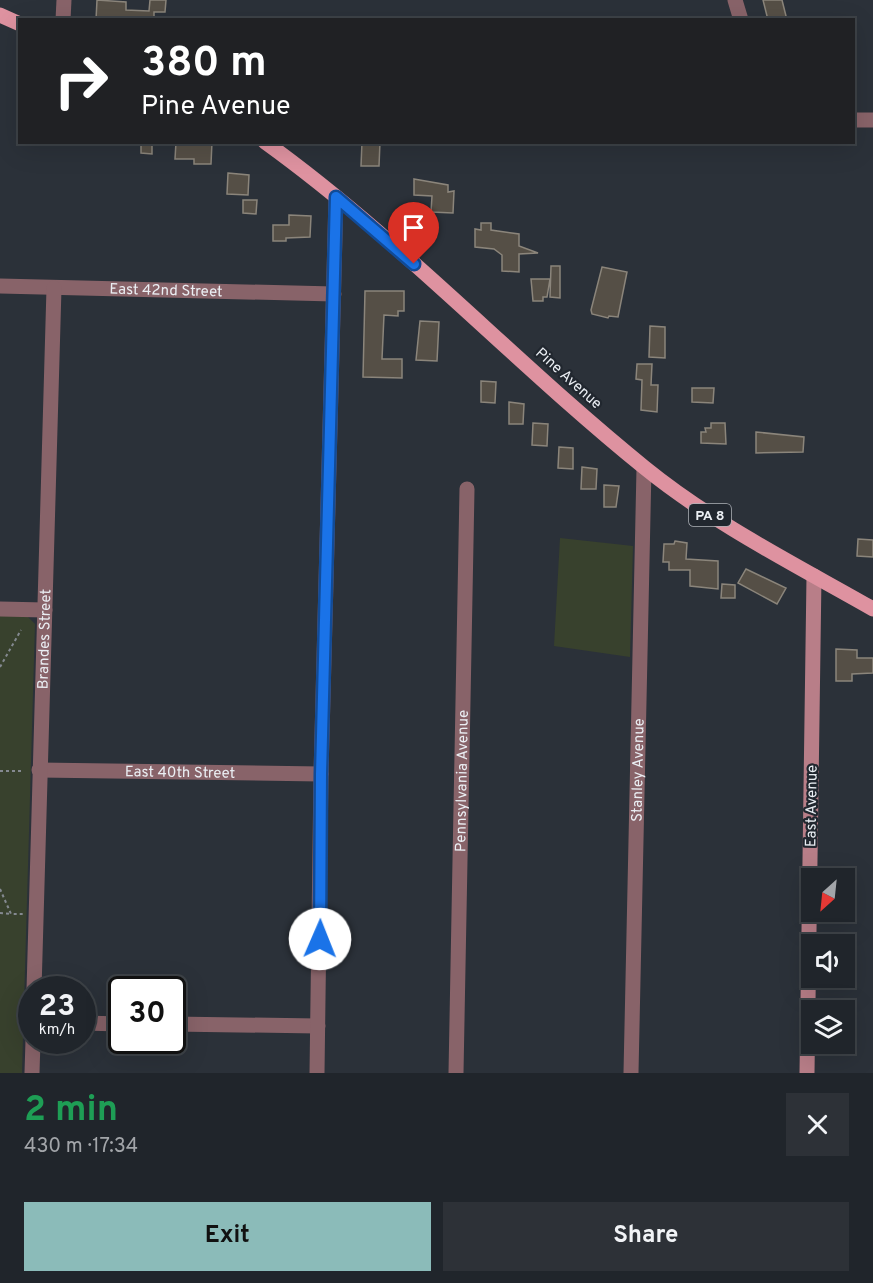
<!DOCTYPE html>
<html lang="en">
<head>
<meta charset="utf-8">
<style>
  :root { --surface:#20252b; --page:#2d3137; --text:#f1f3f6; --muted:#a2a5a9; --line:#3d4247; --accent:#8bbbb9 }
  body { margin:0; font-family:Overpass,sans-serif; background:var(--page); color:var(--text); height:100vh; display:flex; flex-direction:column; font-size:22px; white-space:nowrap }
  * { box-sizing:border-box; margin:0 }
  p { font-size:20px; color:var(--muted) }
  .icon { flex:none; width:33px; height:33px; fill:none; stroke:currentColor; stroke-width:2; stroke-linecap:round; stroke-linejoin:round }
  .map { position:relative; height:1073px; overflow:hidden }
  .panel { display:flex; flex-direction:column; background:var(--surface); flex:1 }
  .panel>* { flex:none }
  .banner { position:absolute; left:18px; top:18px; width:837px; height:126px; border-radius:0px; box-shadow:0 6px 24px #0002,0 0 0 2px var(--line); background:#202124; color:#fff; overflow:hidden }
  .needle { width:39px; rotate:207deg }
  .buttons { position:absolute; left:801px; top:868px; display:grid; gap:12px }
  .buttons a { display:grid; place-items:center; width:54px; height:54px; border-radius:0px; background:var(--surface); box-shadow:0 6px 24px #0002,0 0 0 2px var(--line); font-size:30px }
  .speed { position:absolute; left:18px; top:976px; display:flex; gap:12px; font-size:30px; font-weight:700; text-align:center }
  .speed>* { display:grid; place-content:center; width:78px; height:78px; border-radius:50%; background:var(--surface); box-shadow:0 6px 24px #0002,0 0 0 2px var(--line); line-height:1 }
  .speed small { font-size:15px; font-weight:400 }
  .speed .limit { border:3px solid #111; border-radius:9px; background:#fff; color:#111 }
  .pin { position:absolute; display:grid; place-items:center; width:51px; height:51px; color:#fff; margin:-62px -26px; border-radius:50% 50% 50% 0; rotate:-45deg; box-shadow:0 0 6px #0007 }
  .pin .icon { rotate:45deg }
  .me { position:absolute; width:66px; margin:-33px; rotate:1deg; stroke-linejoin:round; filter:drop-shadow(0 0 4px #0008) }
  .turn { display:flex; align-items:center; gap:21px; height:126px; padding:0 24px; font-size:27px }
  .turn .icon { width:78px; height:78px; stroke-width:2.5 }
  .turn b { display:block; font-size:42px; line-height:51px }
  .round { display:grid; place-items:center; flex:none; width:63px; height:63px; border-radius:0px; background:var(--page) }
  .headline { display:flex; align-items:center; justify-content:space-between; height:102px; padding:0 24px }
  h1 { font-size:36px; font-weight:700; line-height:45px; color:#1e9e55 }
  .primary-button { display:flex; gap:12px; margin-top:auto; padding:12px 24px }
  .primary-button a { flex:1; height:69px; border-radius:0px; background:var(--accent); color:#111; font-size:24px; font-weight:700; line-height:69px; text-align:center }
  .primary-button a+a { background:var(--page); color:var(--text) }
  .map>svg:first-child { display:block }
  .green { fill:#38412d }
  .building { fill:#554f46; stroke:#8b857b; stroke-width:1.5 }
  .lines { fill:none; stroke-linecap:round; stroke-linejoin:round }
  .path { stroke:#848990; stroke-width:2; stroke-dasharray:3 3; stroke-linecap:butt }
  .street { stroke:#886369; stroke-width:15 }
  .secondary { stroke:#b87e88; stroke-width:15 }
  .primary { stroke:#de92a0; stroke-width:15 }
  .route-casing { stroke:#114b97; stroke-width:15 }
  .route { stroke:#1a73e8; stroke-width:10 }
  .labels { text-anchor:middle; stroke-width:4.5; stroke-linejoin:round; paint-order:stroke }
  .shield { fill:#21272f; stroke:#aeb2b8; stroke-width:1.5 }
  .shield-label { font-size:14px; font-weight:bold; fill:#eaeef3 }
  .street-label { font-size:15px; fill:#eaeef3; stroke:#21272f }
</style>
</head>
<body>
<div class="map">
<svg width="873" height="1073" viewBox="0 0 873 1073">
  <rect width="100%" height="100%" fill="#2b3139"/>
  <!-- green -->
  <path class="green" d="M 560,538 L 633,546 L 630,657 L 554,646 Z
    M 0,616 L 27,616 L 35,624 L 22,1073 L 0,1073 Z"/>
  <!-- building -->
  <path class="building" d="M 97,0 L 126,2 L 126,10 L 149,11 L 150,0 L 166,0 L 165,12 L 154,12 L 154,20 L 96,20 Z
    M 763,0 L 782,0 L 787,20 L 768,20 Z
    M 141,142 L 152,142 L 152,154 L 141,153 Z
    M 176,142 L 212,142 L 211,164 L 194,164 L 194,159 L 175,159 Z
    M 362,142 L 380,142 L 379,166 L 361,166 Z
    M 228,173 L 249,175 L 248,195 L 227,194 Z
    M 414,179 L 448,185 L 448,192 L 454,191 L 453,213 L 431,212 L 432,196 L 414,195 Z
    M 243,200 L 257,200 L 256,214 L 243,213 Z
    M 289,215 L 311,216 L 310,237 L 286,238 L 286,241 L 273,241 L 273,225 L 289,225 Z
    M 481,223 L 491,223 L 491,230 L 519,234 L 519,246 L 538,253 L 519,254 L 519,272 L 502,271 L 502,255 L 494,249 L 475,247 L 475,229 L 481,230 Z
    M 551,266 L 560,266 L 560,298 L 550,297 Z
    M 602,267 L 627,272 L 618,317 L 609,316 L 608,318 L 592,314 L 591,310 Z
    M 531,279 L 550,279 L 547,297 L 543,297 L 543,301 L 533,301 Z
    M 365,291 L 404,291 L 404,311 L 398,311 L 398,316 L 384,315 L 382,359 L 402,359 L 402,378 L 363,377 Z
    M 420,321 L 439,322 L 437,361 L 416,360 Z
    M 650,326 L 665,327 L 665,358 L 649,357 Z
    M 637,364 L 652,364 L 651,385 L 658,385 L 657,412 L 641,410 L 642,380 L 636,379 Z
    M 481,381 L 496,382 L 495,403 L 481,402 Z
    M 692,388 L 714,388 L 713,403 L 692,402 Z
    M 509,402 L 524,404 L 523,424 L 509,424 Z
    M 533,423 L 548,424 L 547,446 L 532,445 Z
    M 711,423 L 725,423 L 726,444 L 701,443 L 701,432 L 706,432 L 705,428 L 711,428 Z
    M 756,432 L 804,437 L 803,452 L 756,453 Z
    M 559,447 L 573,448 L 573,469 L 558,468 Z
    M 582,467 L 597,469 L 596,489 L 581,489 Z
    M 604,485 L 619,486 L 616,507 L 604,507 Z
    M 858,539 L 873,540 L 873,557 L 857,556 Z
    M 675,541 L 687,543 L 686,559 L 718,561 L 718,589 L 690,586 L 690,570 L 669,570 L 669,562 L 663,562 L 664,544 L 674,544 Z
    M 746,569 L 786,588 L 777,604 L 738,583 Z
    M 722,584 L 735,585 L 735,598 L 721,598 Z
    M 836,649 L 857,650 L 857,658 L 873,658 L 873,673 L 852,674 L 852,681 L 836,681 Z"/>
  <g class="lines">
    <!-- path -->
    <path class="path" d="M 0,667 L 21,630
      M 0,771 L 24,771
      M 0,889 L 11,914 L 24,914
      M 0,913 L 11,914"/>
    <!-- street -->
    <g class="street">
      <path d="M 735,0 L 741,20"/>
      <path d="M 63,20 L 64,0"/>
      <path d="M 854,120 L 873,120"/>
      <path id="s1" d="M 0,286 L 334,294"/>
      <path d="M 0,609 L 45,610"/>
      <path id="s2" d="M 39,770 L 321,774"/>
      <path id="s3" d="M 34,990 L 54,288"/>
      <path d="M 82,1023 L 122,1024"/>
      <path d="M 172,1024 L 318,1026"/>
      <path d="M 32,1073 L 33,1041"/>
      <path d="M 317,1073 L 321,774 L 336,197"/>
      <path id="s4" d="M 456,1073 L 467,489"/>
      <path id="s5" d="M 631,1073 L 644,468"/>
    </g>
    <!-- secondary -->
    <path class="secondary" d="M 807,1073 L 814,576"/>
    <!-- primary -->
    <path class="primary" d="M 0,15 L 20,24
      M 265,142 C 401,240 515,363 645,468 C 714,524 796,565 873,609"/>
  </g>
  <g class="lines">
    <!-- route casing -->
    <g class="route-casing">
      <path id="route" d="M 320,939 L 321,774 L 336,197 L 414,264"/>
    </g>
    <!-- route -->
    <use href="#route" class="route"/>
  </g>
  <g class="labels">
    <!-- shield labels -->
    <rect class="shield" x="689" y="504" width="42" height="22" rx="4.5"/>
    <g class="shield-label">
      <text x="710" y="520">PA 8</text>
    </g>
    <!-- street labels -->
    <g class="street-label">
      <text dy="5" stroke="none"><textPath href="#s1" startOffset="166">East 42nd Street</textPath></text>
      <text transform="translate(569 378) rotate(42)" y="5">Pine Avenue</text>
      <text dy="5" stroke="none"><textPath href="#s3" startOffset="351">Brandes Street</textPath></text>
      <text dy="5" stroke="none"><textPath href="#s5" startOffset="303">Stanley Avenue</textPath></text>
      <text dy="5" stroke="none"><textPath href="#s2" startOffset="141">East 40th Street</textPath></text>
      <text dy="5" stroke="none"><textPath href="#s4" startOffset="292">Pennsylvania Avenue</textPath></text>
      <text transform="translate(811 806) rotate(-89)" y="5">East Avenue</text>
    </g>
  </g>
</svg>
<div class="buttons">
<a><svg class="needle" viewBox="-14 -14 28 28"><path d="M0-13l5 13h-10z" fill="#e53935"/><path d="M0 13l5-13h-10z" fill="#a2a5a9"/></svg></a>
<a><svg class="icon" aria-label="sound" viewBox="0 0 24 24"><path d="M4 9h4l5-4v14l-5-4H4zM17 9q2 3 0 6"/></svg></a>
<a><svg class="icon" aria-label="layers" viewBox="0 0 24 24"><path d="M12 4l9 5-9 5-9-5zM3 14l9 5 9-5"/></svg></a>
</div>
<div class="speed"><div>23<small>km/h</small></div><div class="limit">30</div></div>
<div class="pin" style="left:414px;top:264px;background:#d93025"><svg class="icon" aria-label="arrive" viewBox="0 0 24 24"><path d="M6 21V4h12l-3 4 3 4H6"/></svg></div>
<svg class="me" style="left:320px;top:939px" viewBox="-20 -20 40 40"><circle r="19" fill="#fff"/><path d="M0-13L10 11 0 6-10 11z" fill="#1a73e8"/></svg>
<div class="banner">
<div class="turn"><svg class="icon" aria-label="right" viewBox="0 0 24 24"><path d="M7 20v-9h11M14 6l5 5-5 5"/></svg><div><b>380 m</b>Pine Avenue</div></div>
</div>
</div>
<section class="panel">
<div class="headline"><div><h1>2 min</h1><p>430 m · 17:34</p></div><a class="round"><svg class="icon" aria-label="close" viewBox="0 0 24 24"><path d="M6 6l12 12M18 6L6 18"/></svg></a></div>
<div class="primary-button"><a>Exit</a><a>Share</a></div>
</section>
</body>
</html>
